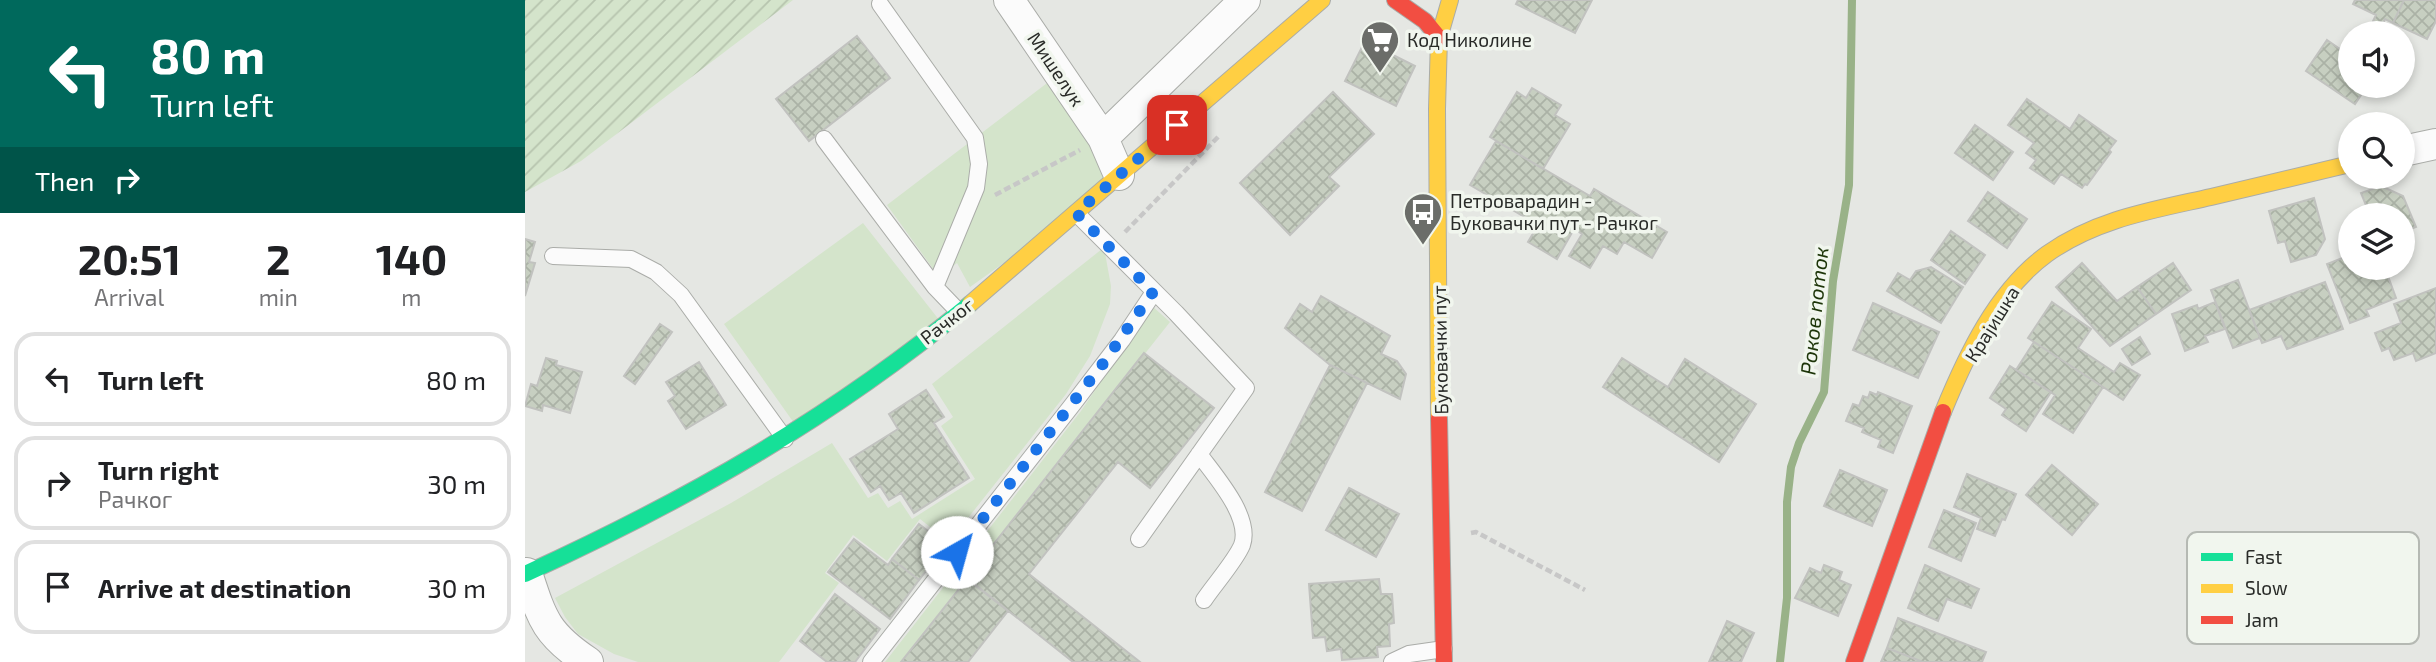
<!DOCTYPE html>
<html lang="en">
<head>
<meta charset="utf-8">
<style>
  :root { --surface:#fff; --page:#f2f2f2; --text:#202124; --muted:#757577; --line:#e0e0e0 }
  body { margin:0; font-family:"Exo 2",sans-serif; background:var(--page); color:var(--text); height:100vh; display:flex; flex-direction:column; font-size:26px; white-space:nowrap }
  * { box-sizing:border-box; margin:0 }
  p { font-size:23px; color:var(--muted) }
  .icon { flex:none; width:38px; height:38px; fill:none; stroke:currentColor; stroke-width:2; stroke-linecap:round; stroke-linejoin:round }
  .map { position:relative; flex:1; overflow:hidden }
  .details { display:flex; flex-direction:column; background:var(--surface); width:525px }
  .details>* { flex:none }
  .guide { background:#00695c; color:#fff; overflow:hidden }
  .fabs { position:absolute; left:1813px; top:21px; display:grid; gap:14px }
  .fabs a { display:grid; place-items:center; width:77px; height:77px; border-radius:50%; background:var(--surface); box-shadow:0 4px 10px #0003; font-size:35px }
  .pin { position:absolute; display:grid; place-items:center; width:60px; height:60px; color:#fff; margin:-30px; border-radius:14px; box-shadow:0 4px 10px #0006 }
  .me { position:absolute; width:77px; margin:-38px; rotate:38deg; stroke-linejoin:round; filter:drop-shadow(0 0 5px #0008) }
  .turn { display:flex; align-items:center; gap:24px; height:147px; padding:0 35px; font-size:32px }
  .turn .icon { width:91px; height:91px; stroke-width:2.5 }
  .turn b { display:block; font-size:49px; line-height:60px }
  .then { display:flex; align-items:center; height:66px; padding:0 35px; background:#0003; gap:14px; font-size:26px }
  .eta { display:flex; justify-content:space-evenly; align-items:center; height:119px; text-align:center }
  .eta b { font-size:42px; font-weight:700; line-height:49px }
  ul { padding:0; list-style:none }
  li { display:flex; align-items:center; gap:21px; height:94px; margin:0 14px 10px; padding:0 21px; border:4px solid var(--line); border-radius:21px }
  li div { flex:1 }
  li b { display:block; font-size:26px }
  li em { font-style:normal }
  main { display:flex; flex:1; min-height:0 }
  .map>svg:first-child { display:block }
  .green { fill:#d4e4cb }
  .garden { fill:url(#garden-furrows) }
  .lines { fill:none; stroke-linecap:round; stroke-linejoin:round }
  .stream { stroke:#99b288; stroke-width:8 }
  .building { fill:url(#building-cross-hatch); stroke:#c1c2bf; stroke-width:2 }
  .lane-casing { stroke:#aaaca8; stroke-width:18 }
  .street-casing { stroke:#aaaca8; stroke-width:32 }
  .fast-casing { stroke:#aaaca8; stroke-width:18 }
  .slow-casing { stroke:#aaaca8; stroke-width:18 }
  .jam-casing { stroke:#aaaca8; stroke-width:18 }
  .path { stroke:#c7c7c7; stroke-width:4.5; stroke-dasharray:7 3.5; stroke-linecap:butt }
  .lane { stroke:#fbfbfb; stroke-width:16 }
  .street { stroke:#fbfbfb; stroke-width:30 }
  .fast { stroke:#16e098; stroke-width:16 }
  .slow { stroke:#ffcf43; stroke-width:16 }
  .jam { stroke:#f24e42; stroke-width:16 }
  .route { stroke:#1a73e8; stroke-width:12; stroke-dasharray:0 21.6 }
  .labels { text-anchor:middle; stroke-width:7; stroke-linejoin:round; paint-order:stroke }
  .poi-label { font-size:19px; fill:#292b28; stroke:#f1f6ee; text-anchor:start }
  .street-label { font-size:19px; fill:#292b28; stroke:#f1f6ee }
  .water-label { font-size:21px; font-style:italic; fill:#1d3509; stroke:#f1f6ee }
  .key { fill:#f1f6ee; stroke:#b5b9b3; stroke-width:2 }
  .key-label { font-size:19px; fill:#292b28 }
</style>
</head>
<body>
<main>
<section class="details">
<div class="guide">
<div class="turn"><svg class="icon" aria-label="left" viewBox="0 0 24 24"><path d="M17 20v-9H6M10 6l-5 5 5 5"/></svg><div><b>80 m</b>Turn left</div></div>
<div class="then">Then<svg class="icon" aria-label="right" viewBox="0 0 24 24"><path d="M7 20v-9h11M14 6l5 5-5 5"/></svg></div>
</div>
<div class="eta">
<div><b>20:51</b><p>Arrival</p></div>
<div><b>2</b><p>min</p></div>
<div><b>140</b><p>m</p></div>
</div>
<ul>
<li><svg class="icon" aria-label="left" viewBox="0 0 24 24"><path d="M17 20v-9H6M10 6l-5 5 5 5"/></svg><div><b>Turn left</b></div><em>80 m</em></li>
<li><svg class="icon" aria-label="right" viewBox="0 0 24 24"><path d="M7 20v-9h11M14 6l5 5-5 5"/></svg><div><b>Turn right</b><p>Рачког</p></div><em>30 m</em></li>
<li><svg class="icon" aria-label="arrive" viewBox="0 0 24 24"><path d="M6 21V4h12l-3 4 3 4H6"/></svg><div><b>Arrive at destination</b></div><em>30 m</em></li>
</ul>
</section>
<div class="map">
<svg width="1911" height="662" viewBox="0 0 1911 662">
  <defs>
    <pattern id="garden-furrows" width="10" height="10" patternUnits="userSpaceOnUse" patternTransform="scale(1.75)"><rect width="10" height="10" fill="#d4e4cb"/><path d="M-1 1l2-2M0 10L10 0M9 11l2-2" fill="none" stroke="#b6c4ae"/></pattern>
    <pattern id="building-cross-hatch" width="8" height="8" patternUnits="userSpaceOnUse" patternTransform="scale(1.75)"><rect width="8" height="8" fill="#c7cfc1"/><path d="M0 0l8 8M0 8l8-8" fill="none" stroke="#abb2a6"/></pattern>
  </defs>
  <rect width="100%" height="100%" fill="#e5e7e3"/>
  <!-- green -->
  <path class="green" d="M 530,77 L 573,149 L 581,190 L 445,287 L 432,263 L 414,277 L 362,205 Z
    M 338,223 L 415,321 L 269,423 L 199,324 Z
    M 577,249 L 580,253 L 586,286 L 585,304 L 565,356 L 541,394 L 424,542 L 395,519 L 362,561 L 328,535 L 300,573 L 314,583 L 254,662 L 113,662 L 89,654 L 53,634 L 40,617 L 30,598 L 206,503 L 307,443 L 343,498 L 353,493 L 363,508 L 375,501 L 387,519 L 450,479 L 416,426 L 428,417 L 407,384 Z
    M 627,306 L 645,322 L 376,662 L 360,662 L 556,411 Z"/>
  <!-- garden -->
  <path class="garden" d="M 0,0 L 268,0 L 56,161 L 0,192 Z"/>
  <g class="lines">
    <!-- stream -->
    <path class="stream" d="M 1255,662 L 1262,598 L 1262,502 L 1266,467 L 1274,443 L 1299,392 L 1308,281 L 1324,185 L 1327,0"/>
  </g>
  <!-- building -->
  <path class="building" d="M 993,0 L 1067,0 L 1050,33 L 991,4 Z
    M 1830,0 L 1879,0 L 1868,23 L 1860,19 L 1857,26 L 1848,21 L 1851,15 L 1828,4 Z
    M 1879,0 L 1911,0 L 1911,21 L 1902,39 L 1868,23 Z
    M 332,36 L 365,78 L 284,141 L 251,99 Z
    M 1802,40 L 1825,56 L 1825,86 L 1842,86 L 1830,104 L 1781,71 Z
    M 840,41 L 890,66 L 871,106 L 820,81 Z
    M 1007,88 L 1036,105 L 1030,115 L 1045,124 L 1018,169 L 965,137 L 992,92 L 1001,98 Z
    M 808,92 L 849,134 L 804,177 L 814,186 L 765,235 L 715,183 Z
    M 1502,99 L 1545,129 L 1554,115 L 1591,141 L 1584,150 L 1586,152 L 1562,185 L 1560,184 L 1557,188 L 1536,174 L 1529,184 L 1505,168 L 1511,160 L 1501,153 L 1509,143 L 1483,125 Z
    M 1450,125 L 1488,152 L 1468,180 L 1430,153 Z
    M 971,141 L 1065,196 L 1069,189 L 1142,232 L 1127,258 L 1099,242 L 1092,254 L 1078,246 L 1065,268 L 1044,256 L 1057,234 L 1049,229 L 1032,259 L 1003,242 L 1013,225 L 945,185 Z
    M 1856,186 L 1878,196 L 1891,227 L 1878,232 L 1878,215 L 1845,215 L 1836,193 Z
    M 1463,192 L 1502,219 L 1482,248 L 1443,221 Z
    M 1789,198 L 1800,239 L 1791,255 L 1766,262 L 1760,241 L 1753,243 L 1744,211 Z
    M 1426,231 L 1460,255 L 1440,284 L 1406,260 Z
    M 0,239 L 10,242 L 4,262 L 10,263 L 0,296 Z
    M 1825,255 L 1825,268 L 1860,268 L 1871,298 L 1841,310 L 1844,316 L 1825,323 L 1802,264 Z
    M 1557,263 L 1592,301 L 1612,287 L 1631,314 L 1585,346 L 1531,287 Z
    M 1648,263 L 1666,290 L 1631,314 L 1612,287 Z
    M 1406,267 L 1438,287 L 1416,323 L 1362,291 L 1373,273 L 1385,280 L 1391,271 Z
    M 1713,280 L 1735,338 L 1708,348 L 1686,290 Z
    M 1800,282 L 1818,329 L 1762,349 L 1756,336 L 1737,343 L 1724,310 Z
    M 1911,288 L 1911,353 L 1891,361 L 1888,353 L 1869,360 L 1864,348 L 1857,351 L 1850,333 L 1876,323 L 1869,304 Z
    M 796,296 L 865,336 L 856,354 L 872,361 L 881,374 L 875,399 L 805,365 L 760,328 L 775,304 L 787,312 Z
    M 1527,302 L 1566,329 L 1553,348 L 1589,372 L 1595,363 L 1615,375 L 1598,400 L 1503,338 Z
    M 1690,302 L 1700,329 L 1680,336 L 1683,342 L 1660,351 L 1647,314 L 1672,305 L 1673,309 Z
    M 1348,303 L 1414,332 L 1393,378 L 1328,350 Z
    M 135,324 L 147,332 L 110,384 L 99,376 Z
    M 1615,337 L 1625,354 L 1607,365 L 1597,349 Z
    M 1509,342 L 1578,387 L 1548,433 L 1518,414 L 1530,395 L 1491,370 Z
    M 619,353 L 689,408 L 625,488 L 593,462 L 504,574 L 615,662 L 548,662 L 442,578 Z
    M 21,358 L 32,361 L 31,365 L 57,372 L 45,413 L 18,405 L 17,411 L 0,406 L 6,384 L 12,386 Z
    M 1097,358 L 1143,387 L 1160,359 L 1231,404 L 1194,462 L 1078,387 Z
    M 174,362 L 201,405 L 161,429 L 143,401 L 150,396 L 141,382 Z
    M 805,365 L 842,383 L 777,511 L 740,492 Z
    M 1485,366 L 1526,392 L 1501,431 L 1477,415 L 1481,409 L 1465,398 Z
    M 401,390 L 419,417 L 409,423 L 444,478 L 389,513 L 376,493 L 364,500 L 355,486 L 346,492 L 325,459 L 373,429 L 364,414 Z
    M 1345,392 L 1352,395 L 1353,392 L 1387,406 L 1368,453 L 1353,447 L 1356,440 L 1337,432 L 1339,428 L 1321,421 L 1328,404 L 1334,406 L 1338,396 L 1343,398 Z
    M 1527,465 L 1573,504 L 1547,535 L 1501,495 Z
    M 1315,470 L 1362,490 L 1347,526 L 1299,506 Z
    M 1442,474 L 1491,494 L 1480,520 L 1477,519 L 1470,536 L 1452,529 L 1456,518 L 1429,507 Z
    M 824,488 L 874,514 L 851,557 L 801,530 Z
    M 1419,510 L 1451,523 L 1436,561 L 1404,547 Z
    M 394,524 L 421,545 L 394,580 L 367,559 Z
    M 329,539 L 363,565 L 367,559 L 394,580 L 365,619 L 303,572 Z
    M 1299,565 L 1317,572 L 1314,580 L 1326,585 L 1313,616 L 1270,598 L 1285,568 L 1296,573 Z
    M 1400,565 L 1454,589 L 1446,608 L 1422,599 L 1413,621 L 1383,608 Z
    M 442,579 L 483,611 L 443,662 L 376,662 Z
    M 854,579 L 856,594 L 867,594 L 869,623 L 864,624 L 865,646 L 852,647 L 853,657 L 817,660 L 816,649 L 802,651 L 800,637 L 788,638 L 784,584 Z
    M 310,594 L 355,629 L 330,662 L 302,662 L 275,641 Z
    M 1373,618 L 1461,652 L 1457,662 L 1398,662 L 1362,648 Z
    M 1202,621 L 1229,633 L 1216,662 L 1184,662 Z
    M 1362,648 L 1398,662 L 1356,662 Z"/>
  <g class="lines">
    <!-- lane casing -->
    <g class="lane-casing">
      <path id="lane" d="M 355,4 L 450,138 L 454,164 L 451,188 L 410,287
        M 299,139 L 410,287 L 434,312
        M 551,213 L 651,313 L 721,388 L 614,539
        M 28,256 L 106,259 L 131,272 L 156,295 L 260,439
        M 674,454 C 690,476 727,517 717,545 C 711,560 689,585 679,600
        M 346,662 L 548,404 L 597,340 L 629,292
        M 867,662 L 884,654 L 919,649"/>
    </g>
    <!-- street casing -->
    <g class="street-casing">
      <path id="street" d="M 484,0 L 578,138 L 594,175
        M 578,138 L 720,0
        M 1878,151 L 1911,144
        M 2,573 C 17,619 21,634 63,662"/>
    </g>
    <!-- fast casing -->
    <g class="fast-casing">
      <path id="fast" d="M 0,574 C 164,499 305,419 445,304"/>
    </g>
    <!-- slow casing -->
    <g class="slow-casing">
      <path id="slow" d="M 445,304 L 797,0
        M 1418,412 C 1441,356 1471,291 1522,254 C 1571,219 1628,210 1686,197 C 1732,186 1778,175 1825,164
        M 914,418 L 912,109 L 914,38 L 925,0"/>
    </g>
    <!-- jam casing -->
    <g class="jam-casing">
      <path id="jam" d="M 870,0 L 900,21 L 914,38
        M 914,418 L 919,662
        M 1329,662 L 1418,412"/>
    </g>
    <!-- path -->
    <path class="path" d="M 470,195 L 555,150
      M 600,232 L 694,136
      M 946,533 L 951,532 L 1060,590"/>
    <!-- lane -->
    <use href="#lane" class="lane"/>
    <!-- street -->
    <use href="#street" class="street"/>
    <!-- fast -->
    <use href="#fast" class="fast"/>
    <!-- slow -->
    <use href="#slow" class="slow"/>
    <!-- jam -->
    <use href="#jam" class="jam"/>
  </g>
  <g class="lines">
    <!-- route -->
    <path class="route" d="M 432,552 L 580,361 L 628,292 L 551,213 L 652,125"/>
  </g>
  <!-- icons -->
  <defs>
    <g id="supermarket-pin" transform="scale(2.0125)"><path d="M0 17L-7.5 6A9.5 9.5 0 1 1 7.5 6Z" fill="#6b6d69" stroke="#f1f6ee"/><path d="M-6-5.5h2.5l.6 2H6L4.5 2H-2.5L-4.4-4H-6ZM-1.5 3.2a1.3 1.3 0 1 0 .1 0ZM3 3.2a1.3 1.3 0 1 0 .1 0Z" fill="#fff"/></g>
    <g id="bus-pin" transform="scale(2.0125)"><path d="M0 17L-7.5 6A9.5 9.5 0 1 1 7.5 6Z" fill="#6b6d69" stroke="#f1f6ee"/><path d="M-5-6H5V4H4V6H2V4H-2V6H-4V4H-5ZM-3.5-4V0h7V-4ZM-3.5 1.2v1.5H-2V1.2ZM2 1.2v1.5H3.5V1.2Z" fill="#fff"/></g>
  </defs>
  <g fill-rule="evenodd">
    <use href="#supermarket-pin" x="855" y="40"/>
    <use href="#bus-pin" x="898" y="212"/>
  </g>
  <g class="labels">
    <!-- poi labels -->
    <g class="poi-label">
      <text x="882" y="47">Код Николине</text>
      <text x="925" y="208">Петроварадин -<tspan x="925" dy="22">Буковачки пут - Рачког</tspan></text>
    </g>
    <!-- street labels -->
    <g class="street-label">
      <text transform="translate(531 69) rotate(56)" y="7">Мишелук</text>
      <text transform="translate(422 321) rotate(-38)" y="7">Рачког</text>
      <text transform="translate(1467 324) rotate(-58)" y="7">Крајишка</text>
      <text transform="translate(915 350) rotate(-91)" y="7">Буковачки пут</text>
    </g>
    <!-- water labels -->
    <g class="water-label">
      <text transform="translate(1290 311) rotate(-84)" y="7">Роков поток</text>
    </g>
  </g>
  <!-- legend -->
  <rect x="1662" y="532" width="232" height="112" rx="10" class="key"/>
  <rect x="1676" y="553" width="32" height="8" fill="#16e098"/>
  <rect x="1676" y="584" width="32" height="9" fill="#ffcf43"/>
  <rect x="1676" y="616" width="32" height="8" fill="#f24e42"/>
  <g class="key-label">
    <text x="1720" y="564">Fast</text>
    <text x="1720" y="595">Slow</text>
    <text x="1720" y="627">Jam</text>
  </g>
</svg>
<div class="fabs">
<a><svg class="icon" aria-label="sound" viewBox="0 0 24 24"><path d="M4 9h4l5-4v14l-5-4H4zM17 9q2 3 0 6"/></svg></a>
<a><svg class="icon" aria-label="search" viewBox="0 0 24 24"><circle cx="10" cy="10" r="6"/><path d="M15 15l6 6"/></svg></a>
<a><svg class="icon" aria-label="layers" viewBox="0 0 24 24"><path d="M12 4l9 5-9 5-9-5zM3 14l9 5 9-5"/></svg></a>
</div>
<div class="pin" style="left:652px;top:125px;background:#d93025"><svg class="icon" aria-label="arrive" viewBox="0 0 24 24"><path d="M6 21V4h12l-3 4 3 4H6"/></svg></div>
<svg class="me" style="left:432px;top:552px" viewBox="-20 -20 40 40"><circle r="19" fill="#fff"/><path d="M0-13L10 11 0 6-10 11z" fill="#1a73e8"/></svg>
</div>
</main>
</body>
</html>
